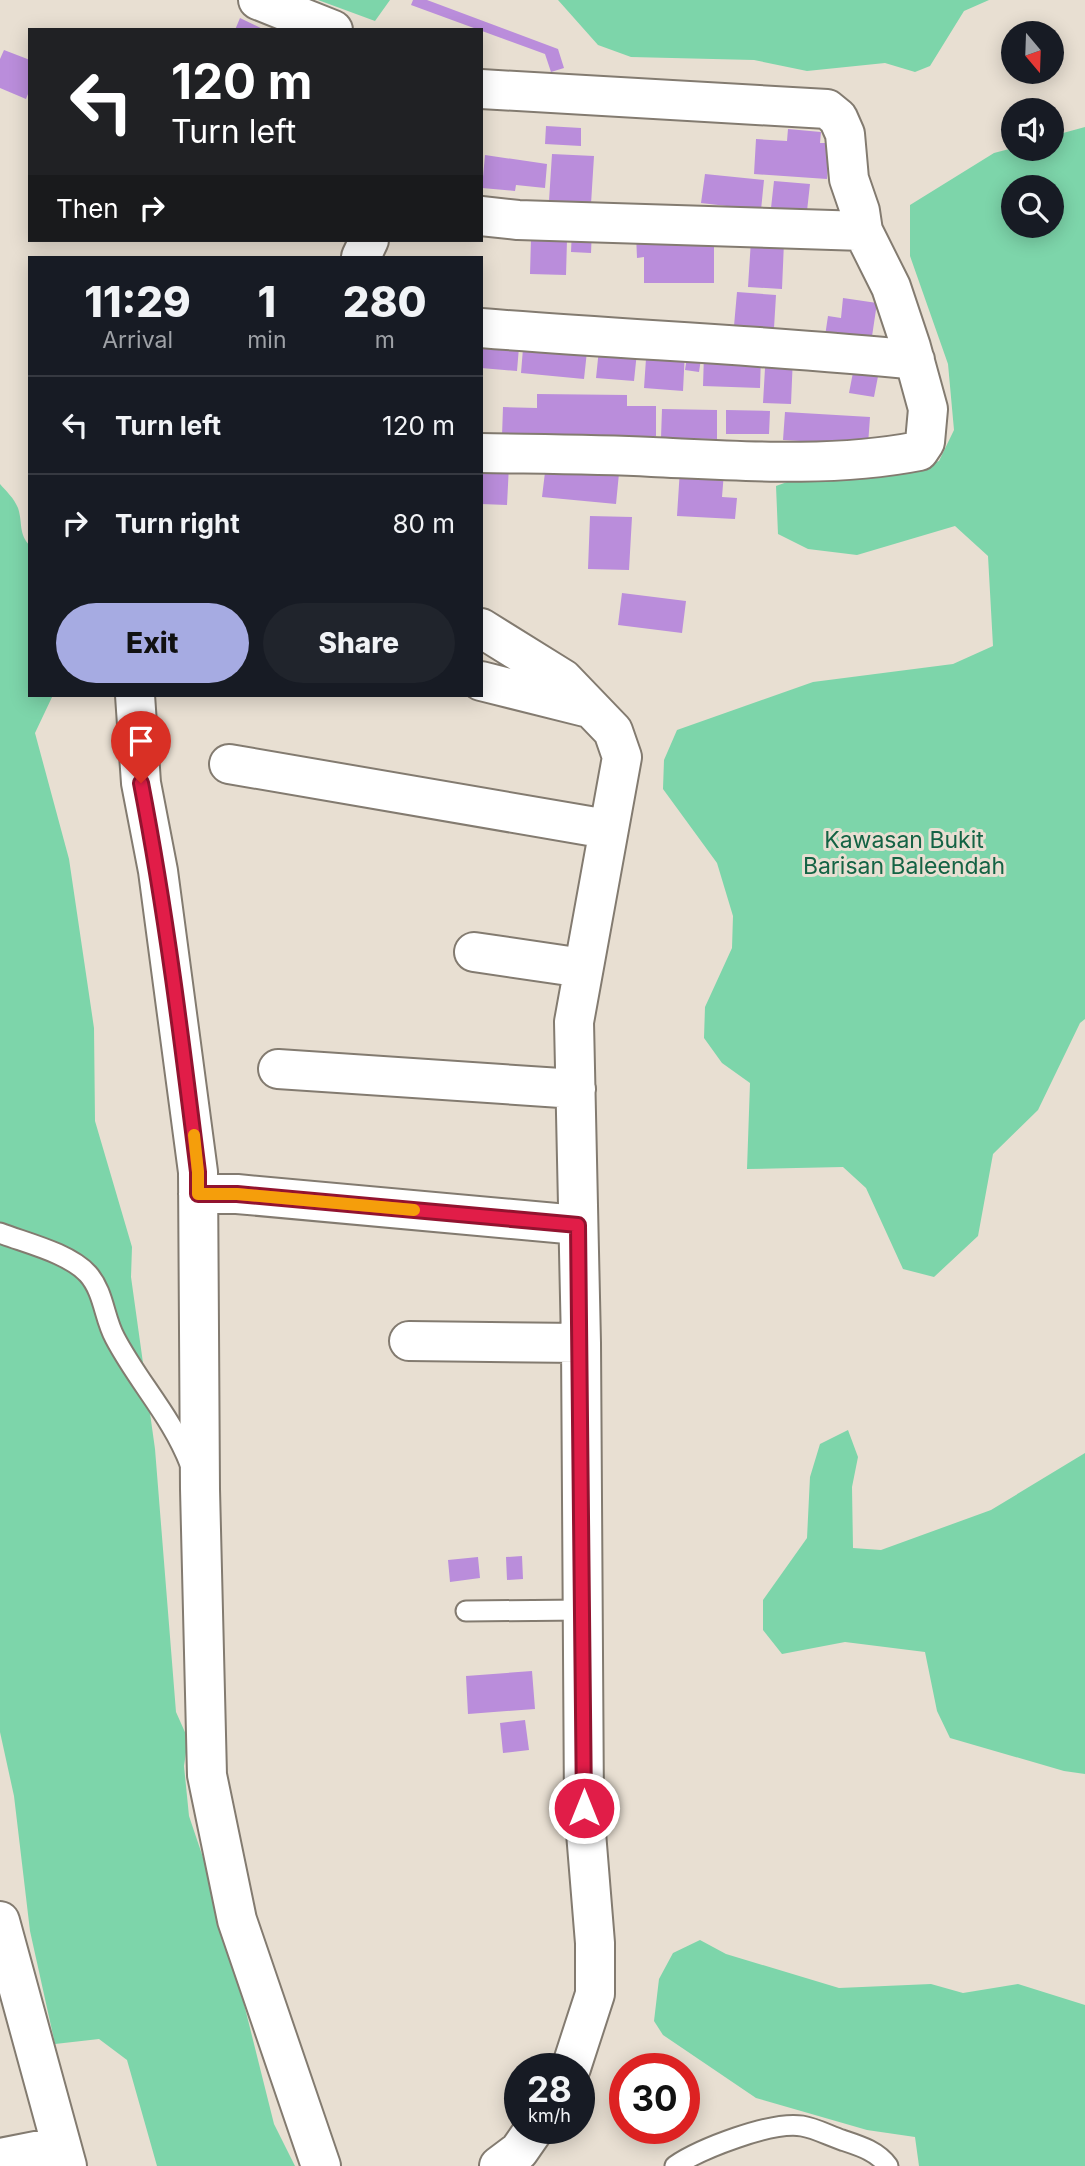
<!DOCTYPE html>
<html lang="en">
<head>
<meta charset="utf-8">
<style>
  :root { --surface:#171b24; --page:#20242c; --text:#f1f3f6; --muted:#9ea1a6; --line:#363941; --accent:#a6abe2 }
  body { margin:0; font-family:Inter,sans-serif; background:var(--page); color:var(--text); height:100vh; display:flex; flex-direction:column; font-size:26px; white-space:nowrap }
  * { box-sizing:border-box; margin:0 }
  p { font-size:23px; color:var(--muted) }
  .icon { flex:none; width:38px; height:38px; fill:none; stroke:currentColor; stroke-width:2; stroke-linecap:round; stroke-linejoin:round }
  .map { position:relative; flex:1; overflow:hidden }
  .panel { position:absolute; left:28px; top:256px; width:455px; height:441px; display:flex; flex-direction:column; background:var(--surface); border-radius:0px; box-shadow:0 4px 18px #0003 }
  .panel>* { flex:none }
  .hud { position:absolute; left:28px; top:28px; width:455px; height:214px; border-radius:0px; box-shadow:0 4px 18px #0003; background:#202124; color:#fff; overflow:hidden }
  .needle { width:46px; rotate:161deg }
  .tools { position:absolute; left:1001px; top:21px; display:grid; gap:14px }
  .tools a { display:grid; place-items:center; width:63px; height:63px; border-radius:50%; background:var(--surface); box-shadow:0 4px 18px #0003; font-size:35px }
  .speed { position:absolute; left:504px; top:2053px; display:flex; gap:14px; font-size:35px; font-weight:700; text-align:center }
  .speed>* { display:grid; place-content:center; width:91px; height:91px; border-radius:50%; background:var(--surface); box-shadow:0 4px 18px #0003; line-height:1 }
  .speed small { font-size:18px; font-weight:400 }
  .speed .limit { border:10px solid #d22; background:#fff; color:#111 }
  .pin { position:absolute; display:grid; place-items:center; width:60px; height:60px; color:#fff; margin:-72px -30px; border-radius:50% 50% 50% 0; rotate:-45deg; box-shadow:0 0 7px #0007 }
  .pin .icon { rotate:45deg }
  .me { position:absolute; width:77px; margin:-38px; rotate:0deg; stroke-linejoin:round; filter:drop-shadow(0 0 5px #0008) }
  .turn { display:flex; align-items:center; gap:24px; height:147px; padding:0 28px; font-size:32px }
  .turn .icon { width:91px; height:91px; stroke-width:2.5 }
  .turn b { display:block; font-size:49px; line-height:60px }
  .then { display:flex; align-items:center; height:66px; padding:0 28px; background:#0003; gap:14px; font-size:26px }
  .eta { display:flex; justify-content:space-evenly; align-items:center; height:119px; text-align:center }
  .eta b { font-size:42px; font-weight:800; line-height:49px }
  .cta { display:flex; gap:14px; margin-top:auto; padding:14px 28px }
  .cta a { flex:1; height:80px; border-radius:42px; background:var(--accent); color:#111; font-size:28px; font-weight:800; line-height:80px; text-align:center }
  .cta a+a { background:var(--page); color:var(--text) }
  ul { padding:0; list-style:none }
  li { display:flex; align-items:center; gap:21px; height:98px; padding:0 28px; border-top:2px solid var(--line) }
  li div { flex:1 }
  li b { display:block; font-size:26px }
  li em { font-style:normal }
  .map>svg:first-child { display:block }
  .green { fill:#7dd5aa; fill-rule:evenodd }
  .building { fill:#ba8ddb }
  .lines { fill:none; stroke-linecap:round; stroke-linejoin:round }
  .service-casing { stroke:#837b70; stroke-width:23 }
  .minor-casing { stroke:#837b70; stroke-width:42 }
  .service { stroke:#fff; stroke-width:19 }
  .minor { stroke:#fff; stroke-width:38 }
  .route-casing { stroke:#92132f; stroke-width:18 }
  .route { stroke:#e11d48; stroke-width:12 }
  .slow { stroke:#f59e0b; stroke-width:12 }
  .labels { text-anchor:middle; stroke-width:6; stroke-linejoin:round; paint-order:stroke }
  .park-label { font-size:23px; fill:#146344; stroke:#e8dfd2 }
</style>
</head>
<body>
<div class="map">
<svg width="1085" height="2166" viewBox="0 0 1085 2166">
  <rect width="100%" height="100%" fill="#e8dfd2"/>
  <!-- green -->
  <path class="green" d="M 318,0 L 390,0 L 375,21 Z
    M 558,0 L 989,0 L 964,11 L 930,66 L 915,72 L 885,63 L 807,71 L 754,60 L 631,57 L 598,45 Z
    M 1085,127 L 1085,1019 L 1080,1023 L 1038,1110 L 993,1154 L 978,1236 L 934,1277 L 903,1269 L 866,1188 L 843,1167 L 747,1169 L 750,1083 L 722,1063 L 704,1038 L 705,1007 L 732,948 L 733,916 L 717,863 L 663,789 L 664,760 L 677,730 L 813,682 L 953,664 L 993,646 L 988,556 L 955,526 L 857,555 L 808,549 L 778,534 L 776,486 L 812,473 L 899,473 L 939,461 L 954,430 L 948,364 L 910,256 L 910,205 L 994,153 L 1013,148 L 1052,149 L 1052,136 ZM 1013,187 L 1052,187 L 1052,226 L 1013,226 Z
    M 0,484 C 6,491 14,498 18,508 C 23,523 18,533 30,546 L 30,695 L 53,695 L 35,733 L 69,859 L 94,1028 L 95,1121 L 132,1247 L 131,1277 L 155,1449 L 176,1712 L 188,1739 L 184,1766 L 189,1816 L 220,1908 L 274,2124 L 295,2166 L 157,2166 L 127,2060 L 99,2039 L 55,2044 L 30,1931 L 14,1796 L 0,1732 Z
    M 848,1430 L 858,1457 L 852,1487 L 853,1548 L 881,1550 L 991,1510 L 1085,1453 L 1085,1774 L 1064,1771 L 950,1738 L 937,1711 L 925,1652 L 845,1642 L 782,1654 L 763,1630 L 763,1600 L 807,1538 L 810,1477 L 820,1444 Z
    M 700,1940 L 726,1954 L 839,1988 L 931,1984 L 963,1993 L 1018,1984 L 1085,2005 L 1085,2166 L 919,2166 L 915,2137 L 867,2130 L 756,2098 L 663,2035 L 654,2021 L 659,1979 L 673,1953 Z"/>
  <!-- building -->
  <path class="building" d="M 413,0 L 427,0 L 558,49 L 564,68 L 551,72 L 545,54 L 411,5 Z
    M 240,18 L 265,30 L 235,30 Z
    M 4,50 L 30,60 L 30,89 L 26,99 L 0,88 L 0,59 Z
    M 546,126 L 581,128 L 581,146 L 545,144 Z
    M 788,129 L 821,132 L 820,143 L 830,143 L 827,179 L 754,174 L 756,139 L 787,141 Z
    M 552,154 L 594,156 L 591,204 L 549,201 Z
    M 485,155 L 547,164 L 545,188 L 516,185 L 515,191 L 482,188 Z
    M 705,174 L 764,180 L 761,210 L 701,203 Z
    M 774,181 L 810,184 L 807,211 L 771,208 Z
    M 572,229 L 592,229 L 591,253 L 571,252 Z
    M 714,233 L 714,283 L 644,283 L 644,257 L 637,258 L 636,234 Z
    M 531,239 L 567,240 L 566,275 L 530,274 Z
    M 751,240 L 784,242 L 782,289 L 748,287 Z
    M 737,292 L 776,295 L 774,328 L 734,326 Z
    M 843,298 L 877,303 L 871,343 L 825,336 L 828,316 L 841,318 Z
    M 524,336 L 588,342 L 584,379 L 521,373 Z
    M 481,337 L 519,347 L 517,371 L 481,368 Z
    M 647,344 L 685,351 L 683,391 L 644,388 Z
    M 599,349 L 637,352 L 634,381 L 596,378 Z
    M 766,351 L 793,356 L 791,404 L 763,403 Z
    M 704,354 L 761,356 L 760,388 L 703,386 Z
    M 687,357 L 701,359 L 699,372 L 685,370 Z
    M 855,362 L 880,366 L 874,397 L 849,393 Z
    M 537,394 L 627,395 L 627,406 L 656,406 L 656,436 L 502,436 L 503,407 L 537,408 Z
    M 662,409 L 717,410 L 717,439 L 661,438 Z
    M 726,410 L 770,411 L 769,434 L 726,434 Z
    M 785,412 L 870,417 L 868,445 L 783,440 Z
    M 620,463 L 616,504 L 542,497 L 546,464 Z
    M 481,465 L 509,465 L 507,505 L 481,504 Z
    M 680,469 L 724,472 L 722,497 L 737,498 L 735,519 L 677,516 Z
    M 590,516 L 632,517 L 629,570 L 588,569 Z
    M 622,593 L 686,601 L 682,633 L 618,625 Z
    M 522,1556 L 523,1579 L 507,1580 L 506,1557 Z
    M 478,1557 L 480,1578 L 450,1582 L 448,1560 Z
    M 532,1671 L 535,1709 L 468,1714 L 466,1676 Z
    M 525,1720 L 529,1750 L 503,1753 L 500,1723 Z"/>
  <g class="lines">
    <!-- service casing -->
    <g class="service-casing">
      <path id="service" d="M 0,1233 C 26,1243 69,1253 88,1274 C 104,1292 104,1318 115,1338 C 138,1382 172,1417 190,1464
        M 466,1611 L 583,1610
        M 675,2166 C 700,2149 771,2121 802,2126 C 815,2128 830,2136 842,2140 C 860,2146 877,2151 888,2166"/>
    </g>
    <!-- minor casing -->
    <g class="minor-casing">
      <path id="minor" d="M 258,0 L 333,30
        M 481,89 L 827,109 L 838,118 L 845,134 L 849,179 L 860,211 L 863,231 L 891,287 L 911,347 L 928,409 L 925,442 L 919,451 C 832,468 741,461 652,457 C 595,454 538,454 481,453
        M 481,216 L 518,220 L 863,231
        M 361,257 L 369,240
        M 481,328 C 626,340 771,345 915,360
        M 481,628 L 563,679 L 613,731 L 622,757 L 574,1022 L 581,1343 L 584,1808 L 595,1943 L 595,1994 L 571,2068
        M 481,681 L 585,707
        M 135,695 L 141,783 L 158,871 L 198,1172 L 200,1489 L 207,1775 L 237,1920 L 321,2166
        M 229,764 L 607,829
        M 474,952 L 583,968
        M 278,1069 L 576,1089
        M 198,1194 L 237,1194 L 578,1225
        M 409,1341 L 581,1343
        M 0,1921 L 67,2166
        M 0,2158 L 61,2146
        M 499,2166 L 519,2151 L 535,2128"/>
    </g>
    <!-- service -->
    <use href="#service" class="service"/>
    <!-- minor -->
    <use href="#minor" class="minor"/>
  </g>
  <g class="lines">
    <!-- route casing -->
    <g class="route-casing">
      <path id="route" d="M 141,783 C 166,912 182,1042 198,1172 L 198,1194 L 237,1194 L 578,1225 L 584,1808"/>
    </g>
    <!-- route -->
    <use href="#route" class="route"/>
    <!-- slow -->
    <path class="slow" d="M 194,1135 L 198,1172 L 198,1194 L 237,1194 L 414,1210"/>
  </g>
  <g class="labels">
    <!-- park labels -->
    <g class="park-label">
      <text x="904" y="848">Kawasan Bukit<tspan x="904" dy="26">Barisan Baleendah</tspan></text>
    </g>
  </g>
</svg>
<div class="tools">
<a><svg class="needle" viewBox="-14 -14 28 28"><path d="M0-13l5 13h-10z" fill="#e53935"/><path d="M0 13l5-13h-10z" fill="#9ea1a6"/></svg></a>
<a><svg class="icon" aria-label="sound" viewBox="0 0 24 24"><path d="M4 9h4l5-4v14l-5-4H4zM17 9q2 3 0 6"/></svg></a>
<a><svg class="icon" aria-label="search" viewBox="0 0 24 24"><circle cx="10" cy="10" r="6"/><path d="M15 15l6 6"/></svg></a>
</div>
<div class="speed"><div>28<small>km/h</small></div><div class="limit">30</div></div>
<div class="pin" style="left:141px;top:783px;background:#d93025"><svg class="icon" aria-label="arrive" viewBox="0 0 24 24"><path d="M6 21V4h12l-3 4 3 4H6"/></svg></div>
<svg class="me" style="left:584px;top:1808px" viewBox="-20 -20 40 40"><circle r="17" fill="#e11d48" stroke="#fff" stroke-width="3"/><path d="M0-11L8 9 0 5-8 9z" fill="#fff"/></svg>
<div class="hud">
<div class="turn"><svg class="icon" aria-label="left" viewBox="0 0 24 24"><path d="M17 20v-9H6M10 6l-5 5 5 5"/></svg><div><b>120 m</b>Turn left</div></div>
<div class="then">Then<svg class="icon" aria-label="right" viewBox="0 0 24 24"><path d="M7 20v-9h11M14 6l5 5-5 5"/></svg></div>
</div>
<section class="panel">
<div class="eta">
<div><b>11:29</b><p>Arrival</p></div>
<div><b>1</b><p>min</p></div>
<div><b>280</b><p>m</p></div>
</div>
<ul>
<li><svg class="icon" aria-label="left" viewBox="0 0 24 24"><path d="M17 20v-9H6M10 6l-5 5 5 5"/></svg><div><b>Turn left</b></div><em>120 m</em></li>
<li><svg class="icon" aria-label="right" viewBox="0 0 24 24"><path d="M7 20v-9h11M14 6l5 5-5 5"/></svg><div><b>Turn right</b></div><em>80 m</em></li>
</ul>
<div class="cta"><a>Exit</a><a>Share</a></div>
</section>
</div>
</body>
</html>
